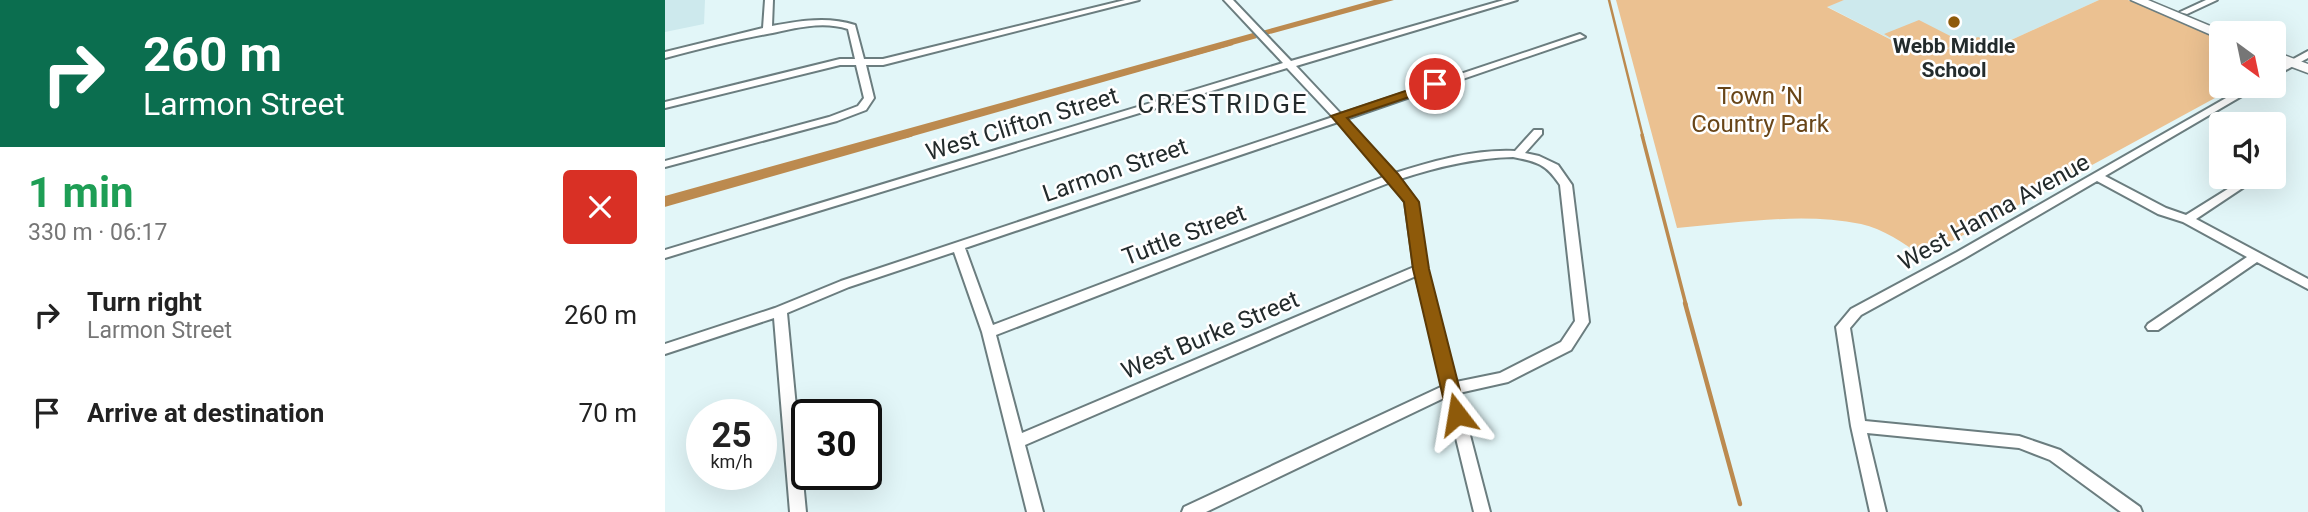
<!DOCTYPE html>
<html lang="en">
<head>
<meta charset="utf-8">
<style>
  :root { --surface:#fff; --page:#f6f6f6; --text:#222; --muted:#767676 }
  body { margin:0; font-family:Roboto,sans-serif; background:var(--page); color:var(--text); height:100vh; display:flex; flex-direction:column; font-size:26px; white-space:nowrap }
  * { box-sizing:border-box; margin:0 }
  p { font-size:23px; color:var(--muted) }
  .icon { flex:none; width:38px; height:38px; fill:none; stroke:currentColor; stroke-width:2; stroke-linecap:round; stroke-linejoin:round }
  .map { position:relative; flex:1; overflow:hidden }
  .side { display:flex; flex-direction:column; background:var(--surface); width:665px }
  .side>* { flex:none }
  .hud { background:#0b6e4f; color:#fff; overflow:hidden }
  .needle { width:46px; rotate:147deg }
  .fabs { position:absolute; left:1544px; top:21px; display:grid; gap:14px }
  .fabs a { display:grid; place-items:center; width:77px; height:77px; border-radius:7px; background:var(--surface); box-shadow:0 7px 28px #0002; font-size:35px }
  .speed { position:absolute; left:21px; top:399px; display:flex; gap:14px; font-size:35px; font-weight:700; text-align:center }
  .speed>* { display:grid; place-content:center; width:91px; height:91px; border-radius:50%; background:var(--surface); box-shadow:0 7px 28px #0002; line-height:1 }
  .speed small { font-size:18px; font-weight:400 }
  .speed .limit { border:4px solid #111; border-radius:10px; background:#fff; color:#111 }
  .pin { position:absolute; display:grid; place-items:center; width:60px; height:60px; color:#fff; margin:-30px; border:4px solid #fff; border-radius:50%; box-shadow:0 2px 7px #0007 }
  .me { position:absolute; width:77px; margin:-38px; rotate:346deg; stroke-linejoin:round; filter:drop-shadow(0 0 5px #0008) }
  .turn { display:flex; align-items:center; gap:24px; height:147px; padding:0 28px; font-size:32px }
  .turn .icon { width:91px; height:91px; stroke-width:2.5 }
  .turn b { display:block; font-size:49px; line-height:60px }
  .round { display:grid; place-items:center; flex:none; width:74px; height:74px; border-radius:7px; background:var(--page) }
  .head { display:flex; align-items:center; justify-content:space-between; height:119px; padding:0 28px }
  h1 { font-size:42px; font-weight:700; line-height:52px; color:#1e9e55 }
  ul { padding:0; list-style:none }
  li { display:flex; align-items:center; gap:21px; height:98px; padding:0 28px }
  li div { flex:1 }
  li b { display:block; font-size:26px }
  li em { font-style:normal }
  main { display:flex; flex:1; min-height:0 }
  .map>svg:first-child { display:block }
  .built { fill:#cde9ed }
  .green { fill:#ebc191 }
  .water { fill:#bc8a4f }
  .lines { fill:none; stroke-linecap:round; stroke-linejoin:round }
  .stream-far2 { stroke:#bc8a4f; stroke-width:2.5 }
  .stream-far1 { stroke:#bc8a4f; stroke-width:3.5 }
  .stream { stroke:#bc8a4f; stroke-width:4.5 }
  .minor-casing { stroke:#6b7d7f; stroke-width:4 }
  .secondary-casing { stroke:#6b7d7f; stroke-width:3 }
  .minor { fill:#fff; fill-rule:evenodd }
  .secondary { fill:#fff; fill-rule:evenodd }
  .route { fill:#8e5a0a; stroke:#5c3a06; stroke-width:2 }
  .poi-dot { fill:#8e5a0a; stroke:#fff; stroke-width:2.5 }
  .labels { text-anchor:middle; stroke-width:5; stroke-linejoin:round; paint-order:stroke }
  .far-poi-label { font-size:21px; font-weight:bold; fill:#232b2c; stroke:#fff }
  .park-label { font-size:24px; fill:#684518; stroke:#fff }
  .street-label { font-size:24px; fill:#232b2c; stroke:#fff }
  .neighbourhood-label { font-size:26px; letter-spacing:2px; fill:#232b2c; stroke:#fff }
</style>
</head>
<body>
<main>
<section class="side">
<div class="hud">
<div class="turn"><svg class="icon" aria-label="right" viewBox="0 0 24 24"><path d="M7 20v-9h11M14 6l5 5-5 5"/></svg><div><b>260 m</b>Larmon Street</div></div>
</div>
<div class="head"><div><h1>1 min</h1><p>330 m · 06:17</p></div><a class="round" style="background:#d93025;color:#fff"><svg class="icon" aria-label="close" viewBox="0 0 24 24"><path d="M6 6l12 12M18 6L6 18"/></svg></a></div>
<ul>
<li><svg class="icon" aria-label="right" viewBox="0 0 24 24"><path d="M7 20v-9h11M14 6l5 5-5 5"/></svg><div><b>Turn right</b><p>Larmon Street</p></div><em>260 m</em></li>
<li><svg class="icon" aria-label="arrive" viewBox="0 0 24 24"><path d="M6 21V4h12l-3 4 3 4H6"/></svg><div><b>Arrive at destination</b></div><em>70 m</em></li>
</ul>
</section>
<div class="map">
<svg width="1643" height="512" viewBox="0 0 1643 512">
  <rect width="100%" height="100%" fill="#e2f6f8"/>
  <!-- built -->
  <path class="built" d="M 0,0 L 40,0 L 39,24 L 0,32 Z
    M 1179,0 L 1434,0 L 1333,46 L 1262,58 L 1161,6 Z"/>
  <!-- green -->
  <path class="green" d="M 951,0 L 1179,0 L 1162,7 L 1248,51 L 1219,34 L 1254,20 L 1297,42 L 1269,54 L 1313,37 L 1333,46 L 1434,0 L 1463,0 L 1556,39 L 1556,86 L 1572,86 L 1258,257 C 1240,244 1219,229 1196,224 C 1137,212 1072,223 1012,228 Z"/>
  <!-- water -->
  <path class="water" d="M 709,0 L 729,0 L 601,35 L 597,31 Z
    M 588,33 L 592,38 L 0,204 L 0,196 Z"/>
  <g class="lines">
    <!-- stream-far2 -->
    <path class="stream-far2" d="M 944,0 L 978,137
      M 240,137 L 567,44"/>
    <!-- stream-far1 -->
    <path class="stream-far1" d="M 977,135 L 1021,305
      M 0,205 L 246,135"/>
    <!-- stream -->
    <path class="stream" d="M 1020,303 L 1075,504"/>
    <!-- minor casing -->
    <g class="minor-casing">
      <path id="minor" d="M 100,0 L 108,0 L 107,26 C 135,21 162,16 190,25 L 199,59 L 218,59 L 460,0 L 474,0 L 218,65 L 201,65 L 209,98 L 201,110 L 172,121 L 0,167 L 0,161 L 164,117 L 193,106 L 199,98 L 191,65 L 175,65 L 0,108 L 0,102 L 175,59 L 190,59 L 183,29 C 156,20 128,29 102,34 C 68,40 34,49 0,58 L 0,52 L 98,28 Z
        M 559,0 L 568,0 L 626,61 L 839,0 L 852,0 L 631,66 L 676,114 L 912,35 L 915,34 L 920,37 L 681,119 L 730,173 C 769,161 809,149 850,151 L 869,130 L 877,130 L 877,134 L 860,153 L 874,156 L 893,165 L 907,185 L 924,322 L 906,350 L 843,382 L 794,393 L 825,512 L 809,512 L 781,397 L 541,512 L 517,512 L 519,507 L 778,386 L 751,276 L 360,445 L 378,512 L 362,512 L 317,332 L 289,252 L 184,287 L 122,313 L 141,512 L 125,512 L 109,318 L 0,354 L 0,344 L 110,308 L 176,281 L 668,117 L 622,68 L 0,258 L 0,250 L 618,63 ZM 673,122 L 721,176 L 328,325 L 300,248 ZM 848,157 C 873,162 881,164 895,185 L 910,321 L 896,342 L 835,373 L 791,382 L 762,269 L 752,202 L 735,179 C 772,167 808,158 848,157 ZM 726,182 L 740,202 L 749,267 L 357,433 L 331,335 Z
        M 1541,0 L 1552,0 L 1522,14 L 1515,12 Z
        M 1643,51 L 1643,58 L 1608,77 L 1608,70 Z
        M 1582,86 L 1594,86 L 1440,176 L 1501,208 L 1521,215 L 1582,177 L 1594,177 L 1531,219 L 1643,279 L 1643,289 L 1592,262 L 1493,330 L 1483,330 L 1481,327 L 1483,324 L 1582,257 L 1518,222 L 1493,214 L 1432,181 L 1300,258 L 1196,315 L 1185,328 L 1200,421 L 1354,436 L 1395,450 L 1475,507 L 1477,512 L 1456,512 L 1385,460 L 1354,448 L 1202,433 L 1221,512 L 1205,512 L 1186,426 L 1171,327 L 1186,309 L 1292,252 Z"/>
    </g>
    <!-- secondary casing -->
    <g class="secondary-casing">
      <path id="secondary" d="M 1466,0 L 1483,0 L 1562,33 L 1556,33 L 1556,38 L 1551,37 Z
        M 1608,51 L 1643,64 L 1643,73 L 1608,60 Z"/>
    </g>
    <!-- minor -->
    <use href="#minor" class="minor"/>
    <!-- secondary -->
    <use href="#secondary" class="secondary"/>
  </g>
  <!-- route -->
  <path class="route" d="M 770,81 L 774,82 L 774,87 L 682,118 L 733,174 L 754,202 L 764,269 L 801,414 L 798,419 L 792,421 L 785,419 L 782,414 L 748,269 L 739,202 L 666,116 Z"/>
  <!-- markers -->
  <circle class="poi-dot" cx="1289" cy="22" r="7"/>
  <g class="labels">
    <!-- far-poi labels -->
    <g class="far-poi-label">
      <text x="1289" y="53">Webb Middle<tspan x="1289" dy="24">School</tspan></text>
    </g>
    <!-- park labels -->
    <g class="park-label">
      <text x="1095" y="104">Town ’N<tspan x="1095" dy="28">Country Park</tspan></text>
    </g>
    <!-- street labels -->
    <g class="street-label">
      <text transform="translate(357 124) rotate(-17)" y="8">West Clifton Street</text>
      <text transform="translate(450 170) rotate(-19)" y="8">Larmon Street</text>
      <text transform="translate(1329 212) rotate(-29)" y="8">West Hanna Avenue</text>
      <text transform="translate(519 235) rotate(-21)" y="8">Tuttle Street</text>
      <text transform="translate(545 335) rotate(-23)" y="8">West Burke Street</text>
    </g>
    <!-- neighbourhood labels -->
    <g class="neighbourhood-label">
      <text x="558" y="113">CRESTRIDGE</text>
    </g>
  </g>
</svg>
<div class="fabs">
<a><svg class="needle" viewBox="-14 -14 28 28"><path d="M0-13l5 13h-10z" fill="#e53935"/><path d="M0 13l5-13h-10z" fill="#767676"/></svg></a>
<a><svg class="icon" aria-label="sound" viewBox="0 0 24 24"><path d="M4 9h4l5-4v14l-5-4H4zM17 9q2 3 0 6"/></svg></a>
</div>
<div class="speed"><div>25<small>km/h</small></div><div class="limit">30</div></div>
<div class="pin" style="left:770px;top:84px;background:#d93025"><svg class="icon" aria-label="arrive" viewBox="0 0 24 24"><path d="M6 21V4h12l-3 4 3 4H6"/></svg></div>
<svg class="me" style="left:792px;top:414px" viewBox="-20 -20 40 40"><path d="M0-17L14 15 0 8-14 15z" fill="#8e5a0a" stroke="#fff" stroke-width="4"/></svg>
</div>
</main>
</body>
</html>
